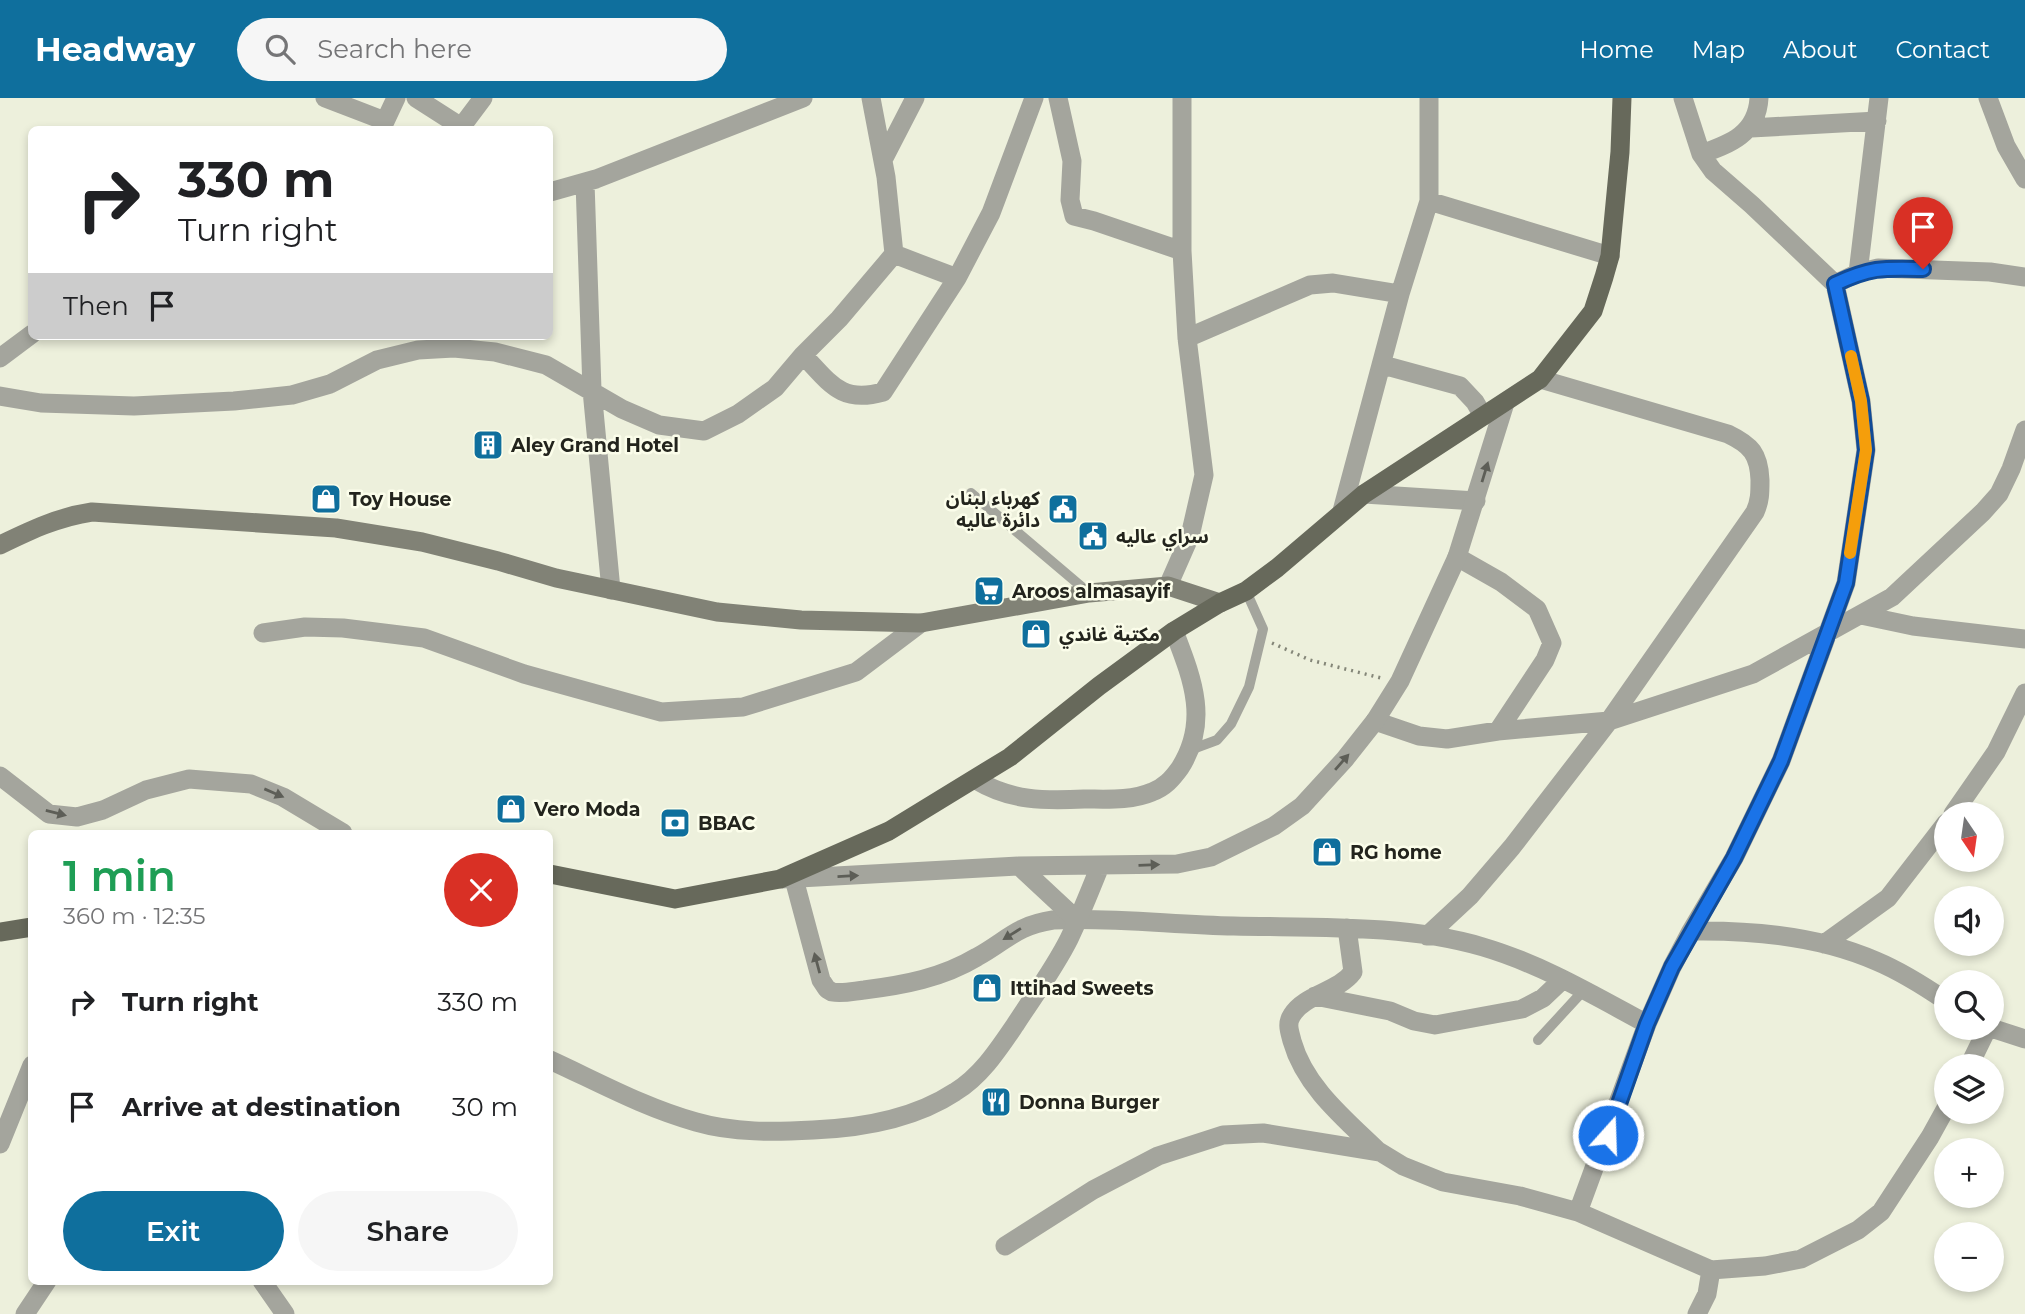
<!DOCTYPE html>
<html lang="en">
<head>
<meta charset="utf-8">
<style>
  :root { --surface:#fff; --page:#f6f6f6; --text:#202124; --muted:#757577; --accent:#0f6f9d }
  body { margin:0; font-family:Montserrat,"Noto Sans Arabic",sans-serif; background:var(--page); color:var(--text); height:100vh; display:flex; flex-direction:column; font-size:26px; white-space:nowrap }
  * { box-sizing:border-box; margin:0 }
  p { font-size:23px; color:var(--muted) }
  .icon { flex:none; width:38px; height:38px; fill:none; stroke:currentColor; stroke-width:2; stroke-linecap:round; stroke-linejoin:round }
  .map { position:relative; flex:1; overflow:hidden }
  .details { position:absolute; left:28px; top:732px; width:525px; height:455px; display:flex; flex-direction:column; background:var(--surface); border-radius:10px; box-shadow:0 4px 10px #0003 }
  .details>* { flex:none }
  .guide { position:absolute; left:28px; top:28px; width:525px; height:214px; border-radius:10px; box-shadow:0 4px 10px #0003; background:#fff; color:var(--text); overflow:hidden }
  .needle { width:46px; rotate:167deg }
  .controls { position:absolute; left:1934px; top:704px; display:grid; gap:14px }
  .controls a { display:grid; place-items:center; width:70px; height:70px; border-radius:50%; background:var(--surface); box-shadow:0 4px 10px #0003; font-size:35px }
  .pin { position:absolute; display:grid; place-items:center; width:60px; height:60px; color:#fff; margin:-72px -30px; border-radius:50% 50% 50% 0; rotate:-45deg; box-shadow:0 0 7px #0007 }
  .pin .icon { rotate:45deg }
  .me { position:absolute; width:77px; margin:-38px; rotate:20deg; stroke-linejoin:round; filter:drop-shadow(0 0 5px #0008) }
  .turn { display:flex; align-items:center; gap:24px; height:147px; padding:0 35px; font-size:32px }
  .turn .icon { width:91px; height:91px; stroke-width:2.5 }
  .turn b { display:block; font-size:49px; line-height:60px }
  .then { display:flex; align-items:center; height:66px; padding:0 35px; background:#0003; gap:14px; font-size:26px }
  .round { display:grid; place-items:center; flex:none; width:74px; height:74px; border-radius:37px; background:var(--page) }
  .headline { display:flex; align-items:center; justify-content:space-between; height:119px; padding:0 35px }
  h1 { font-size:42px; font-weight:600; line-height:52px; color:#1e9e55 }
  .action { display:flex; gap:14px; margin-top:auto; padding:14px 35px }
  .action a { flex:1; height:80px; border-radius:42px; background:var(--accent); color:#fff; font-size:28px; font-weight:600; line-height:80px; text-align:center }
  .action a+a { background:var(--page); color:var(--text) }
  ul { padding:0; list-style:none }
  li { display:flex; align-items:center; gap:21px; height:105px; padding:0 35px }
  li div { flex:1 }
  li b { display:block; font-size:26px }
  li em { font-style:normal }
  header { display:flex; align-items:center; gap:42px; box-sizing:border-box; height:98px; padding:0 35px; background:var(--accent); color:#fff }
  header strong { font-size:33px }
  nav { display:flex; gap:38px; margin-inline-start:auto; font-size:24px }
  .search { width:490px; height:63px; background:var(--page); display:flex; align-items:center; gap:18px; box-sizing:border-box; padding:0 24px; border-radius:38px; color:var(--muted); font-size:26px }
  .map>svg:first-child { display:block }
  .lines { fill:none; stroke-linecap:round; stroke-linejoin:round }
  .path { stroke:#848678; stroke-width:3.5; stroke-dasharray:2 5; stroke-linecap:butt }
  .service { stroke:#a4a59d; stroke-width:10 }
  .minor { stroke:#a4a59d; stroke-width:19 }
  .tertiary { stroke:#a4a59d; stroke-width:19 }
  .secondary { stroke:#818276; stroke-width:19 }
  .primary { stroke:#67695b; stroke-width:19 }
  .oneway { fill:#5d5e57 }
  .route-casing { stroke:#114b97; stroke-width:18 }
  .route { stroke:#1a73e8; stroke-width:12 }
  .slow { stroke:#f59e0b; stroke-width:12 }
  .labels { text-anchor:middle; stroke-width:5; stroke-linejoin:round; paint-order:stroke }
  .poi-label { font-size:19px; font-weight:bold; fill:#23241d; stroke:#fbfdea; text-anchor:start }
</style>
</head>
<body>
<header>
<strong>Headway</strong>
<div class="search"><svg class="icon" aria-label="search" viewBox="0 0 24 24"><circle cx="10" cy="10" r="6"/><path d="M15 15l6 6"/></svg>Search here</div>
<nav><a>Home</a><a>Map</a><a>About</a><a>Contact</a></nav>
</header>
<div class="map">
<svg width="2025" height="1216" viewBox="0 0 2025 1216">
  <rect width="100%" height="100%" fill="#edf0dc"/>
  <g class="lines">
    <!-- path -->
    <path class="path" d="M 1272,545 L 1310,562 L 1381,580"/>
    <!-- service -->
    <path class="service" d="M 971,395 L 1089,495
      M 1190,652 L 1217,642 L 1231,626 L 1249,589 L 1263,531 L 1246,493
      M 1538,942 L 1584,892"/>
    <!-- minor -->
    <path class="minor" d="M 325,0 L 385,23
      M 416,0 L 466,32
      M 871,0 L 886,79 L 894,156
      M 1058,0 L 1072,63 L 1070,102 L 1074,118 L 1094,123 L 1182,153
      M 1683,0 L 1701,56 L 1713,73 L 1752,107 L 1835,186 L 1861,303 L 1866,352 L 1846,485 L 1781,663 L 1734,760 L 1691,833 L 1672,869 L 1647,926 L 1578,1114 L 1711,1172 L 1765,1168 L 1801,1161 L 1858,1132 L 1881,1114 L 1930,1039 L 1946,1010
      M 1988,0 L 2006,48 L 2025,81
      M 1751,30 L 1877,23
      M 381,32 L 396,0
      M 459,32 L 483,0
      M 1701,56 C 1730,46 1757,36 1759,0
      M 883,62 L 915,0
      M 585,84 L 592,292 L 611,492
      M 550,94 L 596,81 L 803,0
      M 1429,103 L 1610,158
      M 1858,175 L 1879,0
      M 1835,186 L 1858,175 L 1878,170 L 1990,174 L 2025,179
      M 1187,240 L 1310,187 L 1333,185 L 1400,196
      M 803,257 C 830,285 841,306 883,294 L 957,180
      M 0,260 L 32,236
      M 1383,267 L 1460,288 L 1475,304 L 1483,318
      M 0,298 L 41,305 L 134,308 L 234,303 L 292,297 L 330,286 L 377,262 L 418,252 L 454,250 L 495,254 L 546,267 L 622,311 L 659,327 L 704,333 L 738,316 L 775,290 L 803,257 L 839,221 L 894,156 L 957,180 L 991,115 L 1034,0
      M 1364,396 L 1476,403
      M 1342,413 L 1400,196 L 1429,103 L 1429,0
      M 1457,459 L 1501,484 L 1537,511 L 1552,545 L 1545,562 L 1498,633 L 1609,623 L 1755,414 C 1760,403 1760,395 1760,382 C 1759,356 1751,347 1728,336 L 1540,281
      M 1168,488 L 1190,438 L 1204,377 L 1187,240 L 1182,153 L 1182,0
      M 1861,517 L 1913,528 L 2025,541
      M 263,535 L 305,529 L 343,530 L 424,540 L 524,576 L 661,614 L 743,609 L 856,574 L 921,525
      M 1375,623 L 1419,638 L 1447,641 L 1498,633
      M 0,678 L 49,716 L 77,719 L 103,712 L 146,692 L 189,681 L 251,686 L 283,699 L 343,735
      M 976,682 C 1011,703 1044,703 1084,701 C 1106,701 1131,703 1152,694 C 1165,689 1172,681 1180,670 C 1210,623 1192,580 1174,533
      M 1953,716 L 1996,654 L 2025,595
      M 794,781 L 821,882 L 827,891 L 832,894 C 843,896 854,893 864,892 C 904,887 942,880 977,859 C 1008,842 1015,828 1053,822 C 1113,819 1174,827 1234,828 C 1315,830 1405,826 1483,849 C 1541,866 1595,898 1647,926
      M 1347,830 L 1353,874 C 1338,894 1305,896 1292,917 C 1286,926 1290,934 1292,943 C 1305,989 1345,1021 1378,1053
      M 1691,833 C 1751,832 1819,838 1876,863 C 1900,873 1924,888 1946,903
      M 1427,838 L 1470,798 L 1512,749 L 1609,623 L 1753,576 L 1892,499 L 1983,414 L 1999,396 L 2011,371 L 2025,332
      M 1824,846 L 1888,800 L 1946,725
      M 1315,898 L 1390,913 L 1414,923 L 1435,927 L 1522,911 L 1543,900 L 1562,882
      M 1988,929 L 2025,941
      M 1969,968 L 1988,929
      M 0,1046 L 32,967
      M 1005,1148 L 1093,1092 L 1158,1058 L 1223,1037 L 1263,1035 L 1380,1054 L 1403,1068 L 1443,1084 L 1520,1098 L 1578,1114
      M 262,1183 L 285,1216
      M 1697,1216 L 1707,1196 L 1711,1172"/>
    <!-- tertiary -->
    <path class="tertiary" d="M 1019,768 L 1077,822
      M 781,781 L 1019,768 L 1177,766 L 1211,759 L 1274,728 L 1302,708 L 1345,661 L 1375,623 L 1400,583 L 1457,459 L 1505,305
      M 550,962 C 598,984 645,1010 696,1024 C 734,1035 774,1034 813,1032 C 861,1030 914,1021 955,994 C 981,978 998,952 1015,927 C 1033,899 1054,871 1069,841 C 1080,818 1090,793 1100,768
      M 25,1216 L 47,1183"/>
    <!-- secondary -->
    <path class="secondary" d="M 0,447 C 31,432 58,419 92,414 L 336,430 L 422,444 L 498,463 L 556,480 L 717,514 L 801,522 L 921,525 L 1089,495 L 1168,488 L 1220,505"/>
    <!-- primary -->
    <path class="primary" d="M 550,776 L 675,801 L 780,781 L 889,733 L 1010,659 L 1099,588 L 1174,533 L 1220,505 L 1246,493 L 1277,470 L 1364,396 L 1540,281 L 1593,213 L 1604,179 L 1610,158 L 1620,54 L 1622,0
      M 0,834 L 32,829"/>
  </g>
  <!-- one-way arrows -->
  <defs><path id="oneway-solid" d="M-6-.8H1V-3.2L6.5 0L1 3.2V.8H-6Z" transform="scale(1.75)"/></defs>
  <g class="oneway">
    <use href="#oneway-solid" transform="translate(1485 374) rotate(-73)"/>
    <use href="#oneway-solid" transform="translate(1342 664) rotate(-49)"/>
    <use href="#oneway-solid" transform="translate(274 695) rotate(23)"/>
    <use href="#oneway-solid" transform="translate(56 715) rotate(14)"/>
    <use href="#oneway-solid" transform="translate(1149 767) rotate(-2)"/>
    <use href="#oneway-solid" transform="translate(848 778) rotate(-3)"/>
    <use href="#oneway-solid" transform="translate(1012 836) rotate(148)"/>
    <use href="#oneway-solid" transform="translate(817 865) rotate(-105)"/>
  </g>
  <g class="lines">
    <!-- route casing -->
    <g class="route-casing">
      <path id="route" d="M 1608,1037 L 1647,926 L 1672,869 L 1734,760 L 1781,663 L 1846,485 L 1866,352 L 1861,303 L 1835,186 C 1871,169 1883,170 1923,171"/>
    </g>
    <!-- route -->
    <use href="#route" class="route"/>
    <!-- slow -->
    <path class="slow" d="M 1850,455 L 1866,352 L 1861,303 L 1851,258"/>
  </g>
  <!-- icons -->
  <defs>
    <g id="building-square" transform="scale(1.575)"><rect x="-9" y="-9" width="18" height="18" rx="4" fill="#0f6f9d" stroke="#fbfdea"/><path d="M-4-6H4V6H1V3H-1V6H-4ZM-2.5-4.3h1.7v1.8h-1.7ZM.8-4.3h1.7v1.8H.8ZM-2.5-1h1.7V.8h-1.7ZM.8-1h1.7V.8H.8Z" fill="#fff"/></g>
    <g id="shop-square" transform="scale(1.575)"><rect x="-9" y="-9" width="18" height="18" rx="4" fill="#0f6f9d" stroke="#fbfdea"/><path d="M-5-2.5h2.3a2.7 3.5 0 0 1 5.4 0H5L5.5 6h-11ZM-1.5-2.5h3a1.5 2.3 0 0 0-3 0Z" fill="#fff"/></g>
    <g id="civic-square" transform="scale(1.575)"><rect x="-9" y="-9" width="18" height="18" rx="4" fill="#0f6f9d" stroke="#fbfdea"/><path d="M-.6-6.5H3V-4.5H.6V-3L4-1V1h2V6H-6V1h2V-1L-.6-3ZM-1.2 2.5V6h2.4V2.5Z" fill="#fff"/></g>
    <g id="supermarket-square" transform="scale(1.575)"><rect x="-9" y="-9" width="18" height="18" rx="4" fill="#0f6f9d" stroke="#fbfdea"/><path d="M-6-5.5h2.5l.6 2H6L4.5 2H-2.5L-4.4-4H-6ZM-1.5 3.2a1.3 1.3 0 1 0 .1 0ZM3 3.2a1.3 1.3 0 1 0 .1 0Z" fill="#fff"/></g>
    <g id="bank-square" transform="scale(1.575)"><rect x="-9" y="-9" width="18" height="18" rx="4" fill="#0f6f9d" stroke="#fbfdea"/><path d="M-6-4H6V4H-6ZM0-2.3a2.3 2.3 0 1 0 0 4.6a2.3 2.3 0 1 0 0-4.6Z" fill="#fff"/></g>
    <g id="restaurant-square" transform="scale(1.575)"><rect x="-9" y="-9" width="18" height="18" rx="4" fill="#0f6f9d" stroke="#fbfdea"/><path d="M-5-6h1v4h1v-4h1v4h1v-4h1v5L-1.5 .5V6h-2V.5L-5-1ZM5-6V6H3V1.5H1.5Q1.5-4 5-6Z" fill="#fff"/></g>
  </defs>
  <g fill-rule="evenodd">
    <use href="#building-square" x="488" y="347"/>
    <use href="#shop-square" x="326" y="401"/>
    <use href="#civic-square" x="1063" y="411"/>
    <use href="#civic-square" x="1093" y="438"/>
    <use href="#supermarket-square" x="989" y="493"/>
    <use href="#shop-square" x="1036" y="536"/>
    <use href="#shop-square" x="511" y="711"/>
    <use href="#bank-square" x="675" y="725"/>
    <use href="#shop-square" x="1327" y="754"/>
    <use href="#shop-square" x="987" y="890"/>
    <use href="#restaurant-square" x="996" y="1004"/>
  </g>
  <g class="labels">
    <!-- poi labels -->
    <g class="poi-label">
      <text x="511" y="354">Aley Grand Hotel</text>
      <text x="1040" y="407" text-anchor="end">كهرباء لبنان<tspan x="1040" dy="22">دائرة عاليه</tspan></text>
      <text x="349" y="408">Toy House</text>
      <text x="1116" y="445">سراي عاليه</text>
      <text x="1012" y="500">Aroos almasayif</text>
      <text x="1059" y="543">مكتبة غاندي</text>
      <text x="534" y="718">Vero Moda</text>
      <text x="698" y="732">BBAC</text>
      <text x="1350" y="761">RG home</text>
      <text x="1010" y="897">Ittihad Sweets</text>
      <text x="1019" y="1011">Donna Burger</text>
    </g>
  </g>
</svg>
<div class="controls">
<a><svg class="needle" viewBox="-14 -14 28 28"><path d="M0-13l5 13h-10z" fill="#e53935"/><path d="M0 13l5-13h-10z" fill="#757577"/></svg></a>
<a><svg class="icon" aria-label="sound" viewBox="0 0 24 24"><path d="M4 9h4l5-4v14l-5-4H4zM17 9q2 3 0 6"/></svg></a>
<a><svg class="icon" aria-label="search" viewBox="0 0 24 24"><circle cx="10" cy="10" r="6"/><path d="M15 15l6 6"/></svg></a>
<a><svg class="icon" aria-label="layers" viewBox="0 0 24 24"><path d="M12 4l9 5-9 5-9-5zM3 14l9 5 9-5"/></svg></a>
<a>+</a>
<a>−</a>
</div>
<div class="pin" style="left:1923px;top:171px;background:#d93025"><svg class="icon" aria-label="arrive" viewBox="0 0 24 24"><path d="M6 21V4h12l-3 4 3 4H6"/></svg></div>
<svg class="me" style="left:1608px;top:1037px" viewBox="-20 -20 40 40"><circle r="17" fill="#1a73e8" stroke="#fff" stroke-width="3"/><path d="M0-11L8 9 0 5-8 9z" fill="#fff"/></svg>
<div class="guide">
<div class="turn"><svg class="icon" aria-label="right" viewBox="0 0 24 24"><path d="M7 20v-9h11M14 6l5 5-5 5"/></svg><div><b>330 m</b>Turn right</div></div>
<div class="then">Then<svg class="icon" aria-label="arrive" viewBox="0 0 24 24"><path d="M6 21V4h12l-3 4 3 4H6"/></svg></div>
</div>
<section class="details">
<div class="headline"><div><h1>1 min</h1><p>360 m · 12:35</p></div><a class="round" style="background:#d93025;color:#fff"><svg class="icon" aria-label="close" viewBox="0 0 24 24"><path d="M6 6l12 12M18 6L6 18"/></svg></a></div>
<ul>
<li><svg class="icon" aria-label="right" viewBox="0 0 24 24"><path d="M7 20v-9h11M14 6l5 5-5 5"/></svg><div><b>Turn right</b></div><em>330 m</em></li>
<li><svg class="icon" aria-label="arrive" viewBox="0 0 24 24"><path d="M6 21V4h12l-3 4 3 4H6"/></svg><div><b>Arrive at destination</b></div><em>30 m</em></li>
</ul>
<div class="action"><a>Exit</a><a>Share</a></div>
</section>
</div>
</body>
</html>
